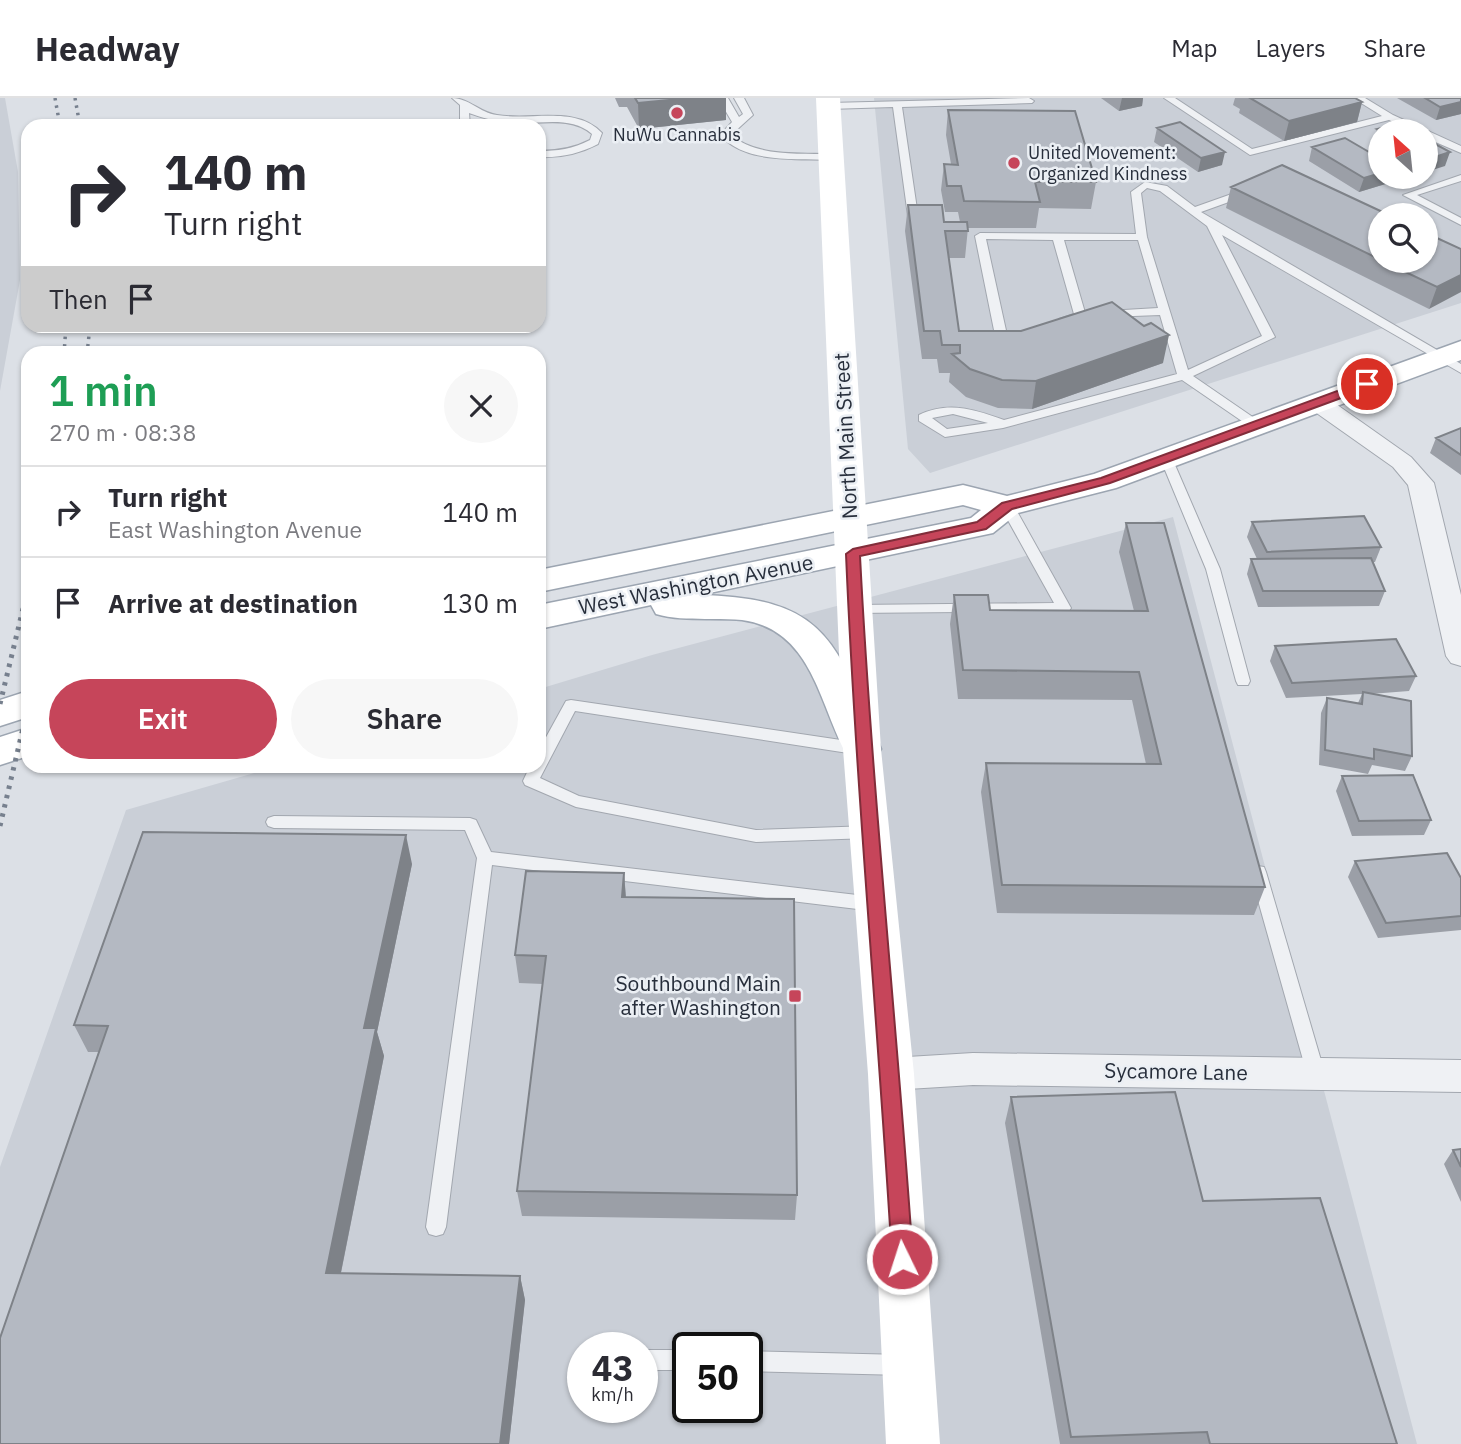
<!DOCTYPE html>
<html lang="en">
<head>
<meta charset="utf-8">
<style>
  :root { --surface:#fff; --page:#f7f7f7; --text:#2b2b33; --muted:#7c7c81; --line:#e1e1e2; --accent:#c6455a }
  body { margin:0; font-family:"IBM Plex Sans",sans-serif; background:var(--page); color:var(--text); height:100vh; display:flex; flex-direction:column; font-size:26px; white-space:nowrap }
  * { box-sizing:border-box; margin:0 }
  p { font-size:23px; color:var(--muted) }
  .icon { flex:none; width:38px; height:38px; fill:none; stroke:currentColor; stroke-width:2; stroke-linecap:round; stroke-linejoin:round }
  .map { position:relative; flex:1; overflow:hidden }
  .details { position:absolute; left:21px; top:248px; width:525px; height:427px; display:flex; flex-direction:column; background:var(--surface); border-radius:21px; box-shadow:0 2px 5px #0004 }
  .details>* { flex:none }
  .banner { position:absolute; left:21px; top:21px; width:525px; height:214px; border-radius:21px; box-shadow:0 2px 5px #0004; background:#fff; color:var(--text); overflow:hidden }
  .needle { width:46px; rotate:333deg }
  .controls { position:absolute; left:1368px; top:21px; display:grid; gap:14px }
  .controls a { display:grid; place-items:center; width:70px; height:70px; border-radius:50%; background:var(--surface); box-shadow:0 2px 5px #0004; font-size:35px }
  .speed { position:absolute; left:567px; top:1234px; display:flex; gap:14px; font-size:35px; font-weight:700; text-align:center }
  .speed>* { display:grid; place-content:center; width:91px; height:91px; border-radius:50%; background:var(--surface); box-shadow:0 2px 5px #0004; line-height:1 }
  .speed small { font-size:18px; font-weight:400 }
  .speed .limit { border:4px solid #111; border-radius:10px; background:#fff; color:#111 }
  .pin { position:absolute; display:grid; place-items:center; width:60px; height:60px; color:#fff; margin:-30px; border:4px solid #fff; border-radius:50%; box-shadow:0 2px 7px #0007 }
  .me { position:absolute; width:77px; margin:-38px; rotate:356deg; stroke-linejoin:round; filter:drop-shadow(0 0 5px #0008) }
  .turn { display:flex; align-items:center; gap:24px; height:147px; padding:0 28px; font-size:32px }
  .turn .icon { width:91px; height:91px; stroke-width:2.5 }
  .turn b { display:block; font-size:49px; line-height:60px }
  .then { display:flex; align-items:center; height:66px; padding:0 28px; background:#0003; gap:14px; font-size:26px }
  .round { display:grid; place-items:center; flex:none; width:74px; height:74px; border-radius:37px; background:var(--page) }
  .headline { display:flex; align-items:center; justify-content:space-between; height:119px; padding:0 28px }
  h1 { font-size:42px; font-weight:600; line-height:52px; color:#1e9e55 }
  .action { display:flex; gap:14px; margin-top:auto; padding:14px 28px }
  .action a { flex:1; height:80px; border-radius:42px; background:var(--accent); color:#fff; font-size:28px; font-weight:600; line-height:80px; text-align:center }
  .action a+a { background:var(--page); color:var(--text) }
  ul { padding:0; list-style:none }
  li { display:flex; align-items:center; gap:21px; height:91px; padding:0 28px; border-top:2px solid var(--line) }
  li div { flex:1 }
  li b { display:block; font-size:26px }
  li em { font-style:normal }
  header { display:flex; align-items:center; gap:42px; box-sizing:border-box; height:98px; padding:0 35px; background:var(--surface); border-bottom:2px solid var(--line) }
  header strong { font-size:33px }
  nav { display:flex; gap:38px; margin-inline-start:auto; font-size:24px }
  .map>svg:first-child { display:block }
  .built { fill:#cacfd7; fill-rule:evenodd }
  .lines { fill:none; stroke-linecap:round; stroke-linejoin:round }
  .lane-casing { stroke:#a2a7af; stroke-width:2 }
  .street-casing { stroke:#a2a7af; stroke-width:2 }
  .primary-casing { stroke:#9ca5b1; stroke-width:3 }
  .lane { fill:#eff1f4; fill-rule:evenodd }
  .street { fill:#eff1f4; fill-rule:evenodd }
  .secondary { fill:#fff; fill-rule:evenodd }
  .primary { fill:#fff; fill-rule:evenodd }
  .rail-far1 { stroke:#77808e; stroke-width:3.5; stroke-dasharray:2.5 5; stroke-linecap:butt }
  .rail { stroke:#77808e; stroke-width:5; stroke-dasharray:3.5 6; stroke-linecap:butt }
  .wall { fill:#9b9fa7 }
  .shaded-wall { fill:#7e8288 }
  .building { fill:#b4b9c2; stroke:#7e8288; stroke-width:2 }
  .route { fill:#c6455a; stroke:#812d3a; stroke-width:2 }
  .poi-dot { fill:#c6455a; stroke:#ebeff4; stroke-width:2.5 }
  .labels { text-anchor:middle; stroke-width:5; stroke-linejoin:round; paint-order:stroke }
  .far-poi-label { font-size:18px; fill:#272e3b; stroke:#ebeff4 }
  .street-label { font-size:21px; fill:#272e3b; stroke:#ebeff4 }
  .poi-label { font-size:21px; fill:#272e3b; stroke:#ebeff4; text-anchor:end }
</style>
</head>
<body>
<header>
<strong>Headway</strong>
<nav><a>Map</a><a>Layers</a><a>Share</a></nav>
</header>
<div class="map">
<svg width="1461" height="1346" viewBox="0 0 1461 1346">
  <rect width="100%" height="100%" fill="#dce0e6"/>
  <!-- built -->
  <path class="built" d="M 0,0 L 5,0 L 18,74 L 20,182 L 0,293 Z
    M 874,0 L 1461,0 L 1461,205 L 930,375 L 908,351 ZM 1381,33 L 1426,33 L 1426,79 L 1381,79 ZM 1381,117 L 1426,117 L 1426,163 L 1381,163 Z
    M 1173,419 L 1417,1346 L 0,1346 L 0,1069 L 126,712 L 275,669 L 539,668 L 539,591 L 652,557 ZM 583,1250 L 642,1250 L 642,1309 L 583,1309 ZM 688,1250 L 747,1250 L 747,1309 L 688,1309 Z"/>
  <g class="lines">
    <!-- lane casing -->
    <g class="lane-casing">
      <path id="lane" d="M 452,0 C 469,0 480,15 497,17 C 531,23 576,7 602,35 L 598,46 C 579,56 560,60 539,59 L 539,53 C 557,53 573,51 590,42 L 592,36 C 570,17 539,27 512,25 C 497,24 483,20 469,15 L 470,28 L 460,28 L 460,7 Z
        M 718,0 L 728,0 L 739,19 L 743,16 L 734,0 L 744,0 L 753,17 L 731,37 C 757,59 799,55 831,56 L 836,59 L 831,62 C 795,60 746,66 720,37 L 732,24 Z
        M 1029,0 L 1034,3 L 1032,5 L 902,9 L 918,118 L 913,121 L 908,118 L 893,9 L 829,11 L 824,8 L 829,5 Z
        M 1164,0 L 1175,0 L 1252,51 L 1382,18 L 1353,0 L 1365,0 L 1393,17 L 1461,48 L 1461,55 L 1426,40 L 1426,33 L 1413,33 L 1389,22 L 1250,57 Z
        M 1461,77 L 1461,83 L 1417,97 L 1461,120 L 1461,127 L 1403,97 Z
        M 1145,84 L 1167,88 L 1195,109 L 1243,92 L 1251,92 L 1251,96 L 1201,114 L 1461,266 L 1461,275 L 1222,137 L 1275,239 L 1193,278 L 1260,324 L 1260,330 L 1252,330 L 1182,282 L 1003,330 L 945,339 L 919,323 L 919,317 C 948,303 974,311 1004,322 L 1177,276 L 1160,217 L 1107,219 L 1101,216 L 1107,213 L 1158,210 L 1138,142 L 1064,142 L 1086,218 L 1067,225 L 1059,225 L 1059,221 L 1074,216 L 1053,142 L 986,141 L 1007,237 L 1011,235 L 1017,239 L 1002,246 L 996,242 L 975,138 L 980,135 L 1136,136 L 1131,94 ZM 1147,90 L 1160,93 L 1207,128 L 1262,238 L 1188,272 L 1147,139 L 1141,95 ZM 953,316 L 988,325 L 947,331 L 932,320 Z
        M 1166,356 L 1172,360 L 1220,471 L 1250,583 L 1248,587 L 1238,587 L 1236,583 L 1206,471 L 1160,360 Z
        M 1007,404 L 1014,408 L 1071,510 L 1069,513 L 851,515 L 849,512 L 851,509 L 856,507 L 1054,505 L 1000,408 Z
        M 571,602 L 861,645 L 869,651 L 861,657 L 575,613 L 540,680 L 579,698 L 756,732 L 870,728 L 876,730 L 878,734 L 876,738 L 870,740 L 756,744 L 576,709 L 525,687 L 523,683 L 530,668 L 539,668 L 539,652 L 566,603 Z
        M 274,718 L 470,720 L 476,722 L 491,754 L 874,799 L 880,801 L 882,806 L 880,811 L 874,813 L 492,767 L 446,1129 L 443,1136 L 436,1138 L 429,1136 L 426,1129 L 477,760 L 465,732 L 274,730 L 268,728 L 266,724 L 268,720 Z
        M 1258,768 L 1264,769 L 1266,774 L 1325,976 L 1323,982 L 1316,984 L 1309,982 L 1307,976 L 1250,774 L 1252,769 Z
        M 642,1252 L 688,1252 L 688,1272 L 642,1272 Z
        M 747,1253 L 903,1257 L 911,1260 L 914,1267 L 911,1274 L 903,1277 L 747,1273 Z"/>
    </g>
    <!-- street casing -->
    <g class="street-casing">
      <path id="street" d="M 1317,297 L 1326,299 L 1411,359 L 1434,385 L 1461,497 L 1461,568 L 1451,565 L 1446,558 L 1408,387 L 1393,369 L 1308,309 L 1305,304 L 1308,299 Z
        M 973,955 L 1461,962 L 1461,994 L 973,987 L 891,992 L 878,987 L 872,976 L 878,965 L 891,960 Z"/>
    </g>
    <!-- primary casing -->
    <g class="primary-casing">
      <path id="primary" d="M 1461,243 L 1461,262 L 1116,390 L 1018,415 L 993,435 L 700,497 C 829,500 836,546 881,651 L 875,661 L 862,665 L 849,661 C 819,609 814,532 742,522 C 714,519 683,524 656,516 L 651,507 L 539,531 L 539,507 L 971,420 L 981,412 L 963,407 L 539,494 L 539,472 L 963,387 L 1007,398 L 1094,376 Z
        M 28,593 L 28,619 L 0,628 L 0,602 Z
        M 28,630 L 28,658 L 0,667 L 0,639 Z"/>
    </g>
    <!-- lane -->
    <use href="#lane" class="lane"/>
    <!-- street -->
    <use href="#street" class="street"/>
    <!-- secondary -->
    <path class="secondary" d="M 816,0 L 840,0 L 881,651 L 914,976 L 940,1346 L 886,1346 L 868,976 L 843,651 Z"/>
    <!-- primary -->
    <use href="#primary" class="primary"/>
    <!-- rail-far1 -->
    <path class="rail-far1" d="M 55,0 L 60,28
      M 75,0 L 80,28
      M 64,256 L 66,228
      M 87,256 L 90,228"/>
    <!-- rail -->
    <path class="rail" d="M 0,606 L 28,490
      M 0,728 L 28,609"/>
  </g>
  <!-- wall -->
  <path class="wall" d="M 615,0 L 726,0 L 726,22 L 639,31 L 627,9 L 619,9 Z
    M 1101,0 L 1143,0 L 1142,8 L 1119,13 Z
    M 1235,0 L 1355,0 L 1362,4 L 1357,24 L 1284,43 L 1239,15 L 1240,11 L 1233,7 Z
    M 1397,0 L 1461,0 L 1461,16 L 1436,22 Z
    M 948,12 L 1096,84 L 1091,111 L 1039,110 L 1036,130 L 968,130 L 965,160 L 949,160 L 959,233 L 1163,265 L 1032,311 L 998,310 L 966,299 L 949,284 L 950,275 L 939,275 L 937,261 L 922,261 L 905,133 L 908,107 L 944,124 L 960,124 L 958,114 L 945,114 L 941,92 L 944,66 L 951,66 L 946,37 Z
    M 1157,30 L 1222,67 L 1198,74 L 1154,44 Z
    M 1377,31 L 1381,33 L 1381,49 L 1373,45 Z
    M 1312,49 L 1392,84 L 1359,94 L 1309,63 Z
    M 1231,89 L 1461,151 L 1429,211 L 1226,110 Z
    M 1461,330 L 1461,377 L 1430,355 L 1436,340 Z
    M 1252,424 L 1381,449 L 1375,464 L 1372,464 L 1385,493 L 1379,508 L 1258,509 L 1247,476 L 1251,461 L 1257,461 L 1247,439 Z
    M 1126,425 L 1265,789 L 1254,817 L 997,815 L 981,694 L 986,665 L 1146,666 L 1132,602 L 958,601 L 950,526 L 954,497 L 990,512 L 1134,513 L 1119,454 Z
    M 1275,548 L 1416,578 L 1409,593 L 1370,596 L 1412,658 L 1405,673 L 1372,667 L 1368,676 L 1319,667 L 1321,615 L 1327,600 L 1358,605 L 1362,596 L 1286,600 L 1270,563 Z
    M 1342,678 L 1431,722 L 1424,737 L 1352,738 L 1336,693 Z
    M 1355,763 L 1461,780 L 1461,832 L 1378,840 L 1348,779 Z
    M 412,766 L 377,934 L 384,958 L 341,1175 L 520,1178 L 525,1202 L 509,1346 L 0,1346 L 99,954 L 88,954 L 74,927 Z
    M 624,775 L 626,799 L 797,1097 L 795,1122 L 522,1118 L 517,1093 L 543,886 L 519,885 L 515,857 Z
    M 1011,999 L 1203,1103 L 1397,1346 L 1060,1346 L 1005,1025 Z
    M 1461,1051 L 1461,1104 L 1444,1066 L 1453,1052 Z"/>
  <!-- shaded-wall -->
  <path class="shaded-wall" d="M 690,0 L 726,0 L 726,22 L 639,31 L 638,5 Z
    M 1122,0 L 1143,0 L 1142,8 L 1119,13 Z
    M 1362,4 L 1357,24 L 1284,43 L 1289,23 Z
    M 1461,4 L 1461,16 L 1436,22 L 1440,9 Z
    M 1225,54 L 1222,67 L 1198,74 L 1201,60 Z
    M 1450,54 L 1445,68 L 1426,74 L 1426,69 L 1429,61 Z
    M 1381,75 L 1381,79 L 1394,79 L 1392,84 L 1359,94 L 1364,80 Z
    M 1461,177 L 1461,194 L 1429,211 L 1437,189 Z
    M 1169,237 L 1163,265 L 1032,311 L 1036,283 Z
    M 406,737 L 412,766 L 377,934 L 384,958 L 336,1199 L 326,1175 L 364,930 Z
    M 624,775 L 626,803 L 622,799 Z
    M 520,1178 L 525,1202 L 509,1346 L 500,1346 Z"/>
  <!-- building -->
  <path class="building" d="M 635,0 L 690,0 L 638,5 Z
    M 1250,0 L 1355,0 L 1362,4 L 1289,23 Z
    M 1425,0 L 1461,0 L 1461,4 L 1440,9 Z
    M 948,12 L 1075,13 L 1096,84 L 1035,84 L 1040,104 L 964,103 L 961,88 L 947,88 L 944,66 L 958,67 Z
    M 1180,24 L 1225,54 L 1201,60 L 1157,30 Z
    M 1398,26 L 1412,33 L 1381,33 L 1377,31 Z
    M 1345,40 L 1381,61 L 1381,75 L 1364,80 L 1312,49 Z
    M 1426,41 L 1450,54 L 1429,61 L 1426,59 Z
    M 1282,67 L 1389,117 L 1381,117 L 1381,162 L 1231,89 Z
    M 908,107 L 942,107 L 944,124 L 967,124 L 968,133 L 945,133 L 959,233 L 1021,233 L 1112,204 L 1144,228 L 1151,225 L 1169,237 L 1036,283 L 1002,282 L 970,271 L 952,256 L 960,255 L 960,247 L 942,247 L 940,233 L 924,233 Z
    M 1426,135 L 1461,151 L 1461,177 L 1437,189 L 1382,163 L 1426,163 Z
    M 1461,330 L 1461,357 L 1436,340 Z
    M 1364,418 L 1381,449 L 1267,454 L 1252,424 Z
    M 1126,425 L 1164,425 L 1265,789 L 1002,787 L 986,665 L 1161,666 L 1139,574 L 963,572 L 954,497 L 988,497 L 990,512 L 1148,513 Z
    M 1371,460 L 1385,493 L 1263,493 L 1251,461 Z
    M 1396,541 L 1416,578 L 1292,585 L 1275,548 Z
    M 1363,594 L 1411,603 L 1412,658 L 1374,651 L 1374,661 L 1325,652 L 1327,600 L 1362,606 Z
    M 1413,677 L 1431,722 L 1359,723 L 1342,678 Z
    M 143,734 L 406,737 L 364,930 L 376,930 L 326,1175 L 520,1178 L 500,1346 L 0,1346 L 0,1240 L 108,928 L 74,927 Z
    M 1447,755 L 1461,780 L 1461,818 L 1386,825 L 1355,763 Z
    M 526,773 L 624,775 L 622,799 L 794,801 L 797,1097 L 517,1093 L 546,858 L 515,857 Z
    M 1175,994 L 1203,1103 L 1320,1100 L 1397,1346 L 1210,1346 L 1207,1334 L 1071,1339 L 1011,999 Z
    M 1461,1051 L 1461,1069 L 1453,1052 Z"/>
  <!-- route -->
  <path class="route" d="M 1367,282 L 1371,283 L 1371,289 L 1110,385 L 1012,411 L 986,431 L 860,458 C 872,693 897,927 913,1161 L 910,1168 L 902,1171 L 895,1168 L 892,1161 C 878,926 856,691 846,456 L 853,451 L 977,424 L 1002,405 L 1101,380 Z"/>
  <!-- markers -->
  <g class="poi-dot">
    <circle cx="677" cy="15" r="7"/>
    <circle cx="1014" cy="65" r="7"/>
    <rect x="788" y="891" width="14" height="14" rx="3.5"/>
  </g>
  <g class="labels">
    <!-- far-poi labels -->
    <g class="far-poi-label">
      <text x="677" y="43">NuWu Cannabis</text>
      <text x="1028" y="61" text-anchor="start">United Movement:<tspan x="1028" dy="21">Organized Kindness</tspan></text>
    </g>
    <!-- street labels -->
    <g class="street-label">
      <text transform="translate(846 338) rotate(-93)" y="7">North Main Street</text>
      <text transform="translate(696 487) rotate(-11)" y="7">West Washington Avenue</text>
      <text transform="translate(1176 974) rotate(1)" y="7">Sycamore Lane</text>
    </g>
    <!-- poi labels -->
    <g class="poi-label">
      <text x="781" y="893">Southbound Main<tspan x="781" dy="24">after Washington</tspan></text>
    </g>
  </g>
</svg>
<div class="controls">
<a><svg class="needle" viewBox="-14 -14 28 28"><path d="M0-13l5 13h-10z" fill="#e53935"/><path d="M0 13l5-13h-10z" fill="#7c7c81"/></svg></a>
<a><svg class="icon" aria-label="search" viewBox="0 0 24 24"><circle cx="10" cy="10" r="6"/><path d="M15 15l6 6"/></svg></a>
</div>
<div class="speed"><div>43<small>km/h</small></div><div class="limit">50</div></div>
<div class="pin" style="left:1367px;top:286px;background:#d93025"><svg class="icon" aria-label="arrive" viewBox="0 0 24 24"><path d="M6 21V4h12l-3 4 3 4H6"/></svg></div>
<svg class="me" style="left:902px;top:1161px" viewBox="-20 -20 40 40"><circle r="17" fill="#c6455a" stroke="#fff" stroke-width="3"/><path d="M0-11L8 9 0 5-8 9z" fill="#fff"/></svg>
<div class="banner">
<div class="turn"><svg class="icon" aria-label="right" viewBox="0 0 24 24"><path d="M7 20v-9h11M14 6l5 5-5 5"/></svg><div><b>140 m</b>Turn right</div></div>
<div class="then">Then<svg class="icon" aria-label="arrive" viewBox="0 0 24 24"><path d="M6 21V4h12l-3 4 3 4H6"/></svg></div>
</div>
<section class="details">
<div class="headline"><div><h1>1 min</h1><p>270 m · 08:38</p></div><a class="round"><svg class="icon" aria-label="close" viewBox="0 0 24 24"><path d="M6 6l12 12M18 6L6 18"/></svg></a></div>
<ul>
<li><svg class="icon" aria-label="right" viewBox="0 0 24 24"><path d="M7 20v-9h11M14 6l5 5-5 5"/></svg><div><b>Turn right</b><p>East Washington Avenue</p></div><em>140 m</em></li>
<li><svg class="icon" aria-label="arrive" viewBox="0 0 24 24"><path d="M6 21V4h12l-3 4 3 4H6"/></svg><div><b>Arrive at destination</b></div><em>130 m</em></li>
</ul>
<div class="action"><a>Exit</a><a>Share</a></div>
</section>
</div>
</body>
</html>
